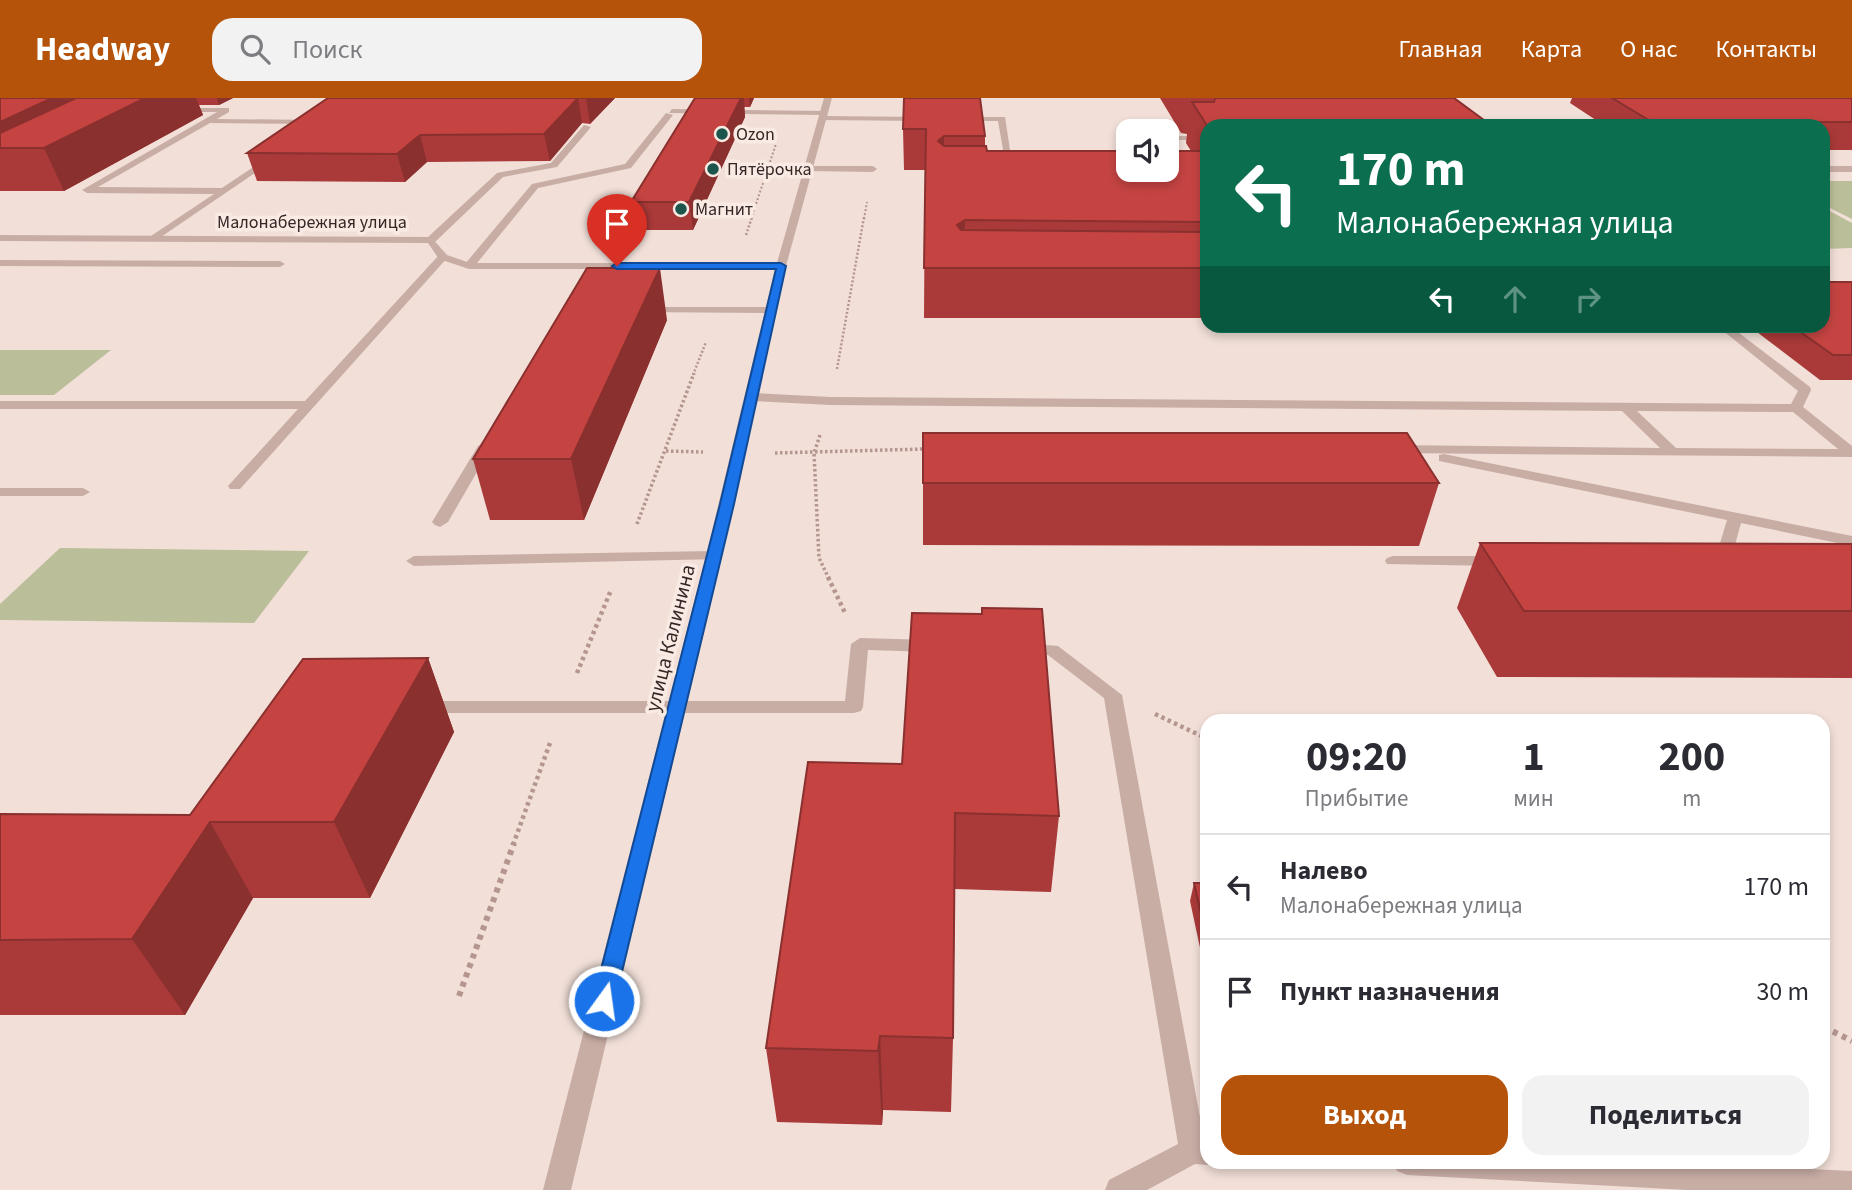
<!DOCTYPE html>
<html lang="ru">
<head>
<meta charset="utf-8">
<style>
  :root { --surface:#fff; --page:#f2f2f3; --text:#2b2b33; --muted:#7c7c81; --line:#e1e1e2; --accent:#b45309 }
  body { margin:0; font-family:"Source Sans 3",sans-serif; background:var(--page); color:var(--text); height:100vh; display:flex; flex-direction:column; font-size:26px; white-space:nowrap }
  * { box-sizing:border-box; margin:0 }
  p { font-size:23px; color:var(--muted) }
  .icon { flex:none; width:38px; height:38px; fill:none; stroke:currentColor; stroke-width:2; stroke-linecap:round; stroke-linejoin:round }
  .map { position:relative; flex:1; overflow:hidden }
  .details { position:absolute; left:1200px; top:616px; width:630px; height:455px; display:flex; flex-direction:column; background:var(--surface); border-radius:21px; box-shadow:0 4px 10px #0003 }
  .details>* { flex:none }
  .hud { position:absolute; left:1200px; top:21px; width:630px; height:214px; border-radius:21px; box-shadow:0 4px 10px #0003; background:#0b6e4f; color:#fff; overflow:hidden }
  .buttons { position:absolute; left:1116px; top:21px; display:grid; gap:14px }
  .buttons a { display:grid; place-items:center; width:63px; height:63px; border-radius:14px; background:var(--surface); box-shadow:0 4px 10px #0003; font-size:35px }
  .pin { position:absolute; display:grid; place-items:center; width:60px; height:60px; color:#fff; margin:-72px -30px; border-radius:50% 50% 50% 0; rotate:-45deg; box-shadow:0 0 7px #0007 }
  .pin .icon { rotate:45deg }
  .me { position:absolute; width:77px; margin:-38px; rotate:14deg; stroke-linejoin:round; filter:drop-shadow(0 0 5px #0008) }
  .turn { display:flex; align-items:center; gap:24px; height:147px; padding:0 21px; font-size:32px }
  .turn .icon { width:91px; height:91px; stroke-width:2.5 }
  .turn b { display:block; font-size:49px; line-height:60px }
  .lanes { display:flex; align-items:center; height:66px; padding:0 21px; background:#0003; justify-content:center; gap:35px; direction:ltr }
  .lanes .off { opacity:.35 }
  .eta { display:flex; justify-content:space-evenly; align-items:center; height:119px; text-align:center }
  .eta b { font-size:42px; font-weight:700; line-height:49px }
  .primary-button { display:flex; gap:14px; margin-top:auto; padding:14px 21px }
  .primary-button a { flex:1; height:80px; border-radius:21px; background:var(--accent); color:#fff; font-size:28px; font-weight:700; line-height:80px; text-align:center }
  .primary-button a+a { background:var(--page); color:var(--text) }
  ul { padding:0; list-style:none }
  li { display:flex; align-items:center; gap:21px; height:105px; padding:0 21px; border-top:2px solid var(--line) }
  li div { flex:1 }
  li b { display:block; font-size:26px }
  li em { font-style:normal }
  header { display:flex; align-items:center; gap:42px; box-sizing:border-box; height:98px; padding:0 35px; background:var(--accent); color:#fff }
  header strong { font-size:33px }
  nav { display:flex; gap:38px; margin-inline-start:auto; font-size:24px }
  .search { width:490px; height:63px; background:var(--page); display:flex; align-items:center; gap:18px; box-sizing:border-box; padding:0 24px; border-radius:21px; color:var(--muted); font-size:26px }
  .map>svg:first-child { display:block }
  .green { fill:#bbbf99 }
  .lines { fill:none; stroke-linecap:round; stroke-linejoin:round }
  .path-far4 { stroke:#b4968f; stroke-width:2; stroke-dasharray:2 2; stroke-linecap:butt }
  .path-far3 { stroke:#b4968f; stroke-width:2.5; stroke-dasharray:2 2; stroke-linecap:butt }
  .path-far2 { stroke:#b4968f; stroke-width:3.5; stroke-dasharray:2.5 2.5; stroke-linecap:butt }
  .path-far1 { stroke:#b4968f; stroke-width:4.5; stroke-dasharray:3.5 3.5; stroke-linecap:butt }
  .path { stroke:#b4968f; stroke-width:6; stroke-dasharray:5 5; stroke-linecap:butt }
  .service { fill:#c8ada5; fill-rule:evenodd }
  .minor { fill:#c8ada5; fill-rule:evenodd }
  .wall { fill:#a93a39 }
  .shaded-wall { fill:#8a302e }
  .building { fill:#c54442; stroke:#8a302e; stroke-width:2 }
  .route { fill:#1a73e8; stroke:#114b97; stroke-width:2 }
  .poi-dot { fill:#1c554b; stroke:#f9ebe4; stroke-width:2.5 }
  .labels { text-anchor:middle; stroke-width:7; stroke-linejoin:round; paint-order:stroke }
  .far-poi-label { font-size:18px; fill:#342726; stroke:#f9ebe4; text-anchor:start }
  .far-street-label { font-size:18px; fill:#342726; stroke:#f9ebe4 }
  .street-label { font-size:21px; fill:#342726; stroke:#f9ebe4 }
</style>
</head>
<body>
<header>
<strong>Headway</strong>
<div class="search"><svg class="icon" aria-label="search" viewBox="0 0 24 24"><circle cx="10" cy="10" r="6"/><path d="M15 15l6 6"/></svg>Поиск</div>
<nav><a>Главная</a><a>Карта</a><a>О нас</a><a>Контакты</a></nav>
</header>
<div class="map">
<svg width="1852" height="1092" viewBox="0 0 1852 1092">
  <rect width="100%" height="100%" fill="#f1dfd8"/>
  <!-- green -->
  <path class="green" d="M 1824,83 L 1852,83 L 1852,121 L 1824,107 Z
    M 1824,110 L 1852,125 L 1852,150 L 1824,151 Z
    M 0,252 L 111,252 L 54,297 L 0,297 Z
    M 60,450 L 309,453 L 254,525 L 0,522 L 0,506 Z"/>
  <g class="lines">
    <!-- path-far4 -->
    <path class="path-far4" d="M 751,121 L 776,46
      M 864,121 L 867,104"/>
    <!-- path-far3 -->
    <path class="path-far3" d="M 746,137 L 752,119
      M 837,271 L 864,119
      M 693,277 L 706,244"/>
    <!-- path-far2 -->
    <path class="path-far2" d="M 820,337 L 814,355 L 819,460 L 829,481
      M 666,353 L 703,354
      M 775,355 L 924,351
      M 637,426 L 694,275"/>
    <!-- path-far1 -->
    <path class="path-far1" d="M 828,479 L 846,517
      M 577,575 L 611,492
      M 1155,616 L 1208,641
      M 513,747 L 550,645"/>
    <!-- path -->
    <path class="path" d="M 459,898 L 514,745
      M 1824,929 L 1852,943"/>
    <!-- service -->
    <path class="service" d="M 174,10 L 229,10 L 229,14 L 217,21 L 317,22 L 321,24 L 317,26 L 210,25 L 98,89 L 222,90 L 270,58 L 277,60 L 155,143 L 150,140 L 151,138 L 214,96 L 87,95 L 82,92 L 217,14 L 177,14 Z
      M 672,11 L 824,13 L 828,15 L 824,17 L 669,15 Z
      M 666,15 L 673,17 L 631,70 L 538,90 L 473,170 L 465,170 L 465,166 L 532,86 L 625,66 Z
      M 823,18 L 925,19 L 929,21 L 925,23 L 820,22 Z
      M 957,19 L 1005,19 L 1012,65 L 1005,63 L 998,23 L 960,23 Z
      M 584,27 L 591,29 L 557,69 L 503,79 L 435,144 L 427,144 L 427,140 L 497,75 L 551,65 Z
      M 1167,38 L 1208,38 L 1208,42 L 1167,42 Z
      M 810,68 L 873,68 L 877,71 L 873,74 L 807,73 Z
      M 1824,68 L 1852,68 L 1852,74 L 1824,74 Z
      M 439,157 L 448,159 L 240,391 L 230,391 L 228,388 L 298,311 L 0,311 L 0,303 L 305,303 Z
      M 0,162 L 280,163 L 285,166 L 280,169 L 0,168 Z
      M 641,209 L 771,209 L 777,212 L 771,215 L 637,214 L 635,212 Z
      M 1717,228 L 1730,228 L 1810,289 L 1811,292 L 1803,309 L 1852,348 L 1852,359 L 1395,355 L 1388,351 L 1395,347 L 1660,350 L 1622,313 L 831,307 L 752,303 L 746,299 L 752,295 L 831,299 L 1791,306 L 1798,293 ZM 1637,313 L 1793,314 L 1838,351 L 1676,350 Z
      M 485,344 L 492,348 L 448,424 L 440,429 L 435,427 L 432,424 L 478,348 Z
      M 1444,356 L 1852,438 L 1852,448 L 1741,425 L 1730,465 L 1722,470 L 1714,465 L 1727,422 L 1439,363 L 1439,357 Z
      M 0,390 L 83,390 L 90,394 L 83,398 L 0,398 Z
      M 714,453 L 720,455 L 722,458 L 720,461 L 414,468 L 406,463 L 414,458 Z
      M 1393,458 L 1495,458 L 1503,463 L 1495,468 L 1387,466 L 1385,463 L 1387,460 Z
      M 860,540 L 932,542 L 941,548 L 932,554 L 868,552 L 863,609 L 861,613 L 854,615 L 423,615 L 416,613 L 414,609 L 416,605 L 423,603 L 845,603 L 851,546 Z
      M 1023,545 L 1058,548 L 1122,597 L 1204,1041 L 1208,1041 L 1208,1064 L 1216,1064 L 1208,1067 L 1195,1066 L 1147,1092 L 1105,1092 L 1109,1082 L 1178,1046 L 1104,600 L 1048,557 L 1017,555 L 1014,551 Z
      M 1393,1064 L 1668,1064 L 1852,1073 L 1852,1092 L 1688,1092 L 1407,1077 L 1397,1073 Z"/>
    <!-- minor -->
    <path class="minor" d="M 824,0 L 832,0 L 786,168 L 722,458 L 571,1092 L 543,1092 L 706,458 L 775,171 L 469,171 L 439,161 L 428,145 L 0,143 L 0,137 L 431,139 L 447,157 L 470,165 L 777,165 Z"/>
  </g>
  <!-- wall -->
  <path class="wall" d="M 0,0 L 233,0 L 219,7 L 199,7 L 203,17 L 64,93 L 0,93 Z
    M 328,0 L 615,0 L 590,26 L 582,25 L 550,63 L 427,64 L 405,84 L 257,83 L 247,55 Z
    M 695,0 L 754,0 L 750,9 L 744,9 L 745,19 L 693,132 L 636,132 L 631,104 Z
    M 904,0 L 985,38 L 985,48 L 987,53 L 1191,53 L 1186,45 L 1187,36 L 1181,35 L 1160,0 L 1454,0 L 1208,28 L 1208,220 L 924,220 L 925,72 L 904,72 L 903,31 Z
    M 1572,0 L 1852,0 L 1852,52 L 1824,52 L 1824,28 L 1605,28 L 1570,5 Z
    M 1852,184 L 1852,282 L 1820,282 L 1749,228 L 1824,228 Z
    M 667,222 L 584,422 L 490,422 L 473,361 Z
    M 923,335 L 1439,385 L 1419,448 L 923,447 Z
    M 1480,445 L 1852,446 L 1852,580 L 1497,579 L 1457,510 Z
    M 428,560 L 454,634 L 370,800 L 253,800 L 185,917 L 0,917 L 0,716 L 190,717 Z
    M 808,664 L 1059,718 L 1051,794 L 955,791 L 953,940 L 951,1014 L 883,1012 L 882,1027 L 777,1024 L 766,950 Z
    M 1194,785 L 1208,785 L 1208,858 L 1202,859 L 1190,803 Z"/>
  <!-- shaded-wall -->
  <path class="shaded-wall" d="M 52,0 L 196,0 L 203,17 L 64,93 L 44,50 L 0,50 L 0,24 Z
    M 217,0 L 233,0 L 219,7 Z
    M 578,0 L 582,25 L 550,63 L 544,36 Z
    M 586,0 L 615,0 L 590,26 Z
    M 741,0 L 744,0 L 745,19 L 693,132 L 689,104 Z
    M 749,0 L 754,0 L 750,9 Z
    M 420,37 L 427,64 L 405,84 L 397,56 Z
    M 944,38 L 944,79 L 938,43 Z
    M 965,122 L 964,169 L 957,127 Z
    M 660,170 L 667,222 L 584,422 L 571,361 Z
    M 428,560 L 454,634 L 370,800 L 334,724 Z
    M 210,724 L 253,800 L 185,917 L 132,841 Z
    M 880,938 L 883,1012 L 882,1027 L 878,953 Z"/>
  <!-- building -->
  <path class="building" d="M 0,0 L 52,0 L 0,24 Z
    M 76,0 L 145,0 L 44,50 L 0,50 L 0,35 Z
    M 328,0 L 586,0 L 578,0 L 544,36 L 420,37 L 397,56 L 247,55 Z
    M 695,0 L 741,0 L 689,104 L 631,104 Z
    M 904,0 L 980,0 L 985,38 L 944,38 L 938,43 L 944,48 L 986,48 L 987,53 L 1129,53 L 1129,72 L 1167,72 L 1167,53 L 1208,53 L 1208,124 L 965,122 L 957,127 L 961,132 L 1208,134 L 1208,170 L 924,170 L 926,31 L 903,31 Z
    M 1215,0 L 1454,0 L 1492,28 L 1208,29 L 1192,4 L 1214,4 Z
    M 1612,0 L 1852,0 L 1852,24 L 1652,24 Z
    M 587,170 L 660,170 L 571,361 L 473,361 Z
    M 1824,184 L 1852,184 L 1852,257 L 1833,257 L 1792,228 L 1824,228 Z
    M 923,335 L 1407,335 L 1439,385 L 923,385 Z
    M 1480,445 L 1852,446 L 1852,513 L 1524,513 Z
    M 982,510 L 1042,511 L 1059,718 L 955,715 L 953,940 L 880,938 L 878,953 L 766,950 L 808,664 L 902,666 L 912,515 L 982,516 Z
    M 428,560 L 334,724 L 210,724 L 132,841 L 0,842 L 0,716 L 190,717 L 303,561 Z
    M 1194,785 L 1208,785 L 1208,841 L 1207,841 Z"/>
  <!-- route -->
  <path class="route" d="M 781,165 L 786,168 L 734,406 L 615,903 L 612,910 L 604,913 L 596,910 L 593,903 L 720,406 L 776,171 L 617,171 L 612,168 L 617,165 Z"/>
  <!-- markers -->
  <g class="poi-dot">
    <circle cx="722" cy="36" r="7"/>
    <circle cx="713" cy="71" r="7"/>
    <circle cx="681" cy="111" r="7"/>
  </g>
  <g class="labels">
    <!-- far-poi labels -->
    <g class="far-poi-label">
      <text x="736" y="42">Ozon</text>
      <text x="727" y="77">Пятёрочка</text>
      <text x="695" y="117">Магнит</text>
    </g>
    <!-- far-street labels -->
    <g class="far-street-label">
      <text x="312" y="130">Малонабережная улица</text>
    </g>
    <!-- street labels -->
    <g class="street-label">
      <text transform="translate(670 540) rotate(-76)" y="7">улица Калинина</text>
    </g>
  </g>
</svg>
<div class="buttons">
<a><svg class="icon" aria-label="sound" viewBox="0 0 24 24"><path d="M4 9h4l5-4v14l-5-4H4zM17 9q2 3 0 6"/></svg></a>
</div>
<div class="pin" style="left:617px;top:168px;background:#d93025"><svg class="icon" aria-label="arrive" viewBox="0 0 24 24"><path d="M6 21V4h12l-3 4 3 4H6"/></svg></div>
<svg class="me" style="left:604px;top:903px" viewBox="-20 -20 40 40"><circle r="17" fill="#1a73e8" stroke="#fff" stroke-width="3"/><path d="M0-11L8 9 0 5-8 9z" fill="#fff"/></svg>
<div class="hud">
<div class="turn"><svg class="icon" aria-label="left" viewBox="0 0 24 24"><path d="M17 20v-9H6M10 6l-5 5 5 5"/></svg><div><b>170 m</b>Малонабережная улица</div></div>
<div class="lanes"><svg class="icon" aria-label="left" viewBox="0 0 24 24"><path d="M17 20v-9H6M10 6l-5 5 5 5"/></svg><svg class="icon off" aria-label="ahead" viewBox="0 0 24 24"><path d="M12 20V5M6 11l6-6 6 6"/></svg><svg class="icon off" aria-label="right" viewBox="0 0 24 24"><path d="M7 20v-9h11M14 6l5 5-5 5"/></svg></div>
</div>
<section class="details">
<div class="eta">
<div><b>09:20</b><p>Прибытие</p></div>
<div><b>1</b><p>мин</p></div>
<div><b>200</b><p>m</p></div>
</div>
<ul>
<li><svg class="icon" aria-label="left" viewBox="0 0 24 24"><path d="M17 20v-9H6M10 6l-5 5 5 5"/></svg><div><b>Налево</b><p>Малонабережная улица</p></div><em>170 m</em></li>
<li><svg class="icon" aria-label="arrive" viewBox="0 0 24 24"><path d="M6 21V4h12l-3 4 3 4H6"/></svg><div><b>Пункт назначения</b></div><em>30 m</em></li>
</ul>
<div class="primary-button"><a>Выход</a><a>Поделиться</a></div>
</section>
</div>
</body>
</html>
